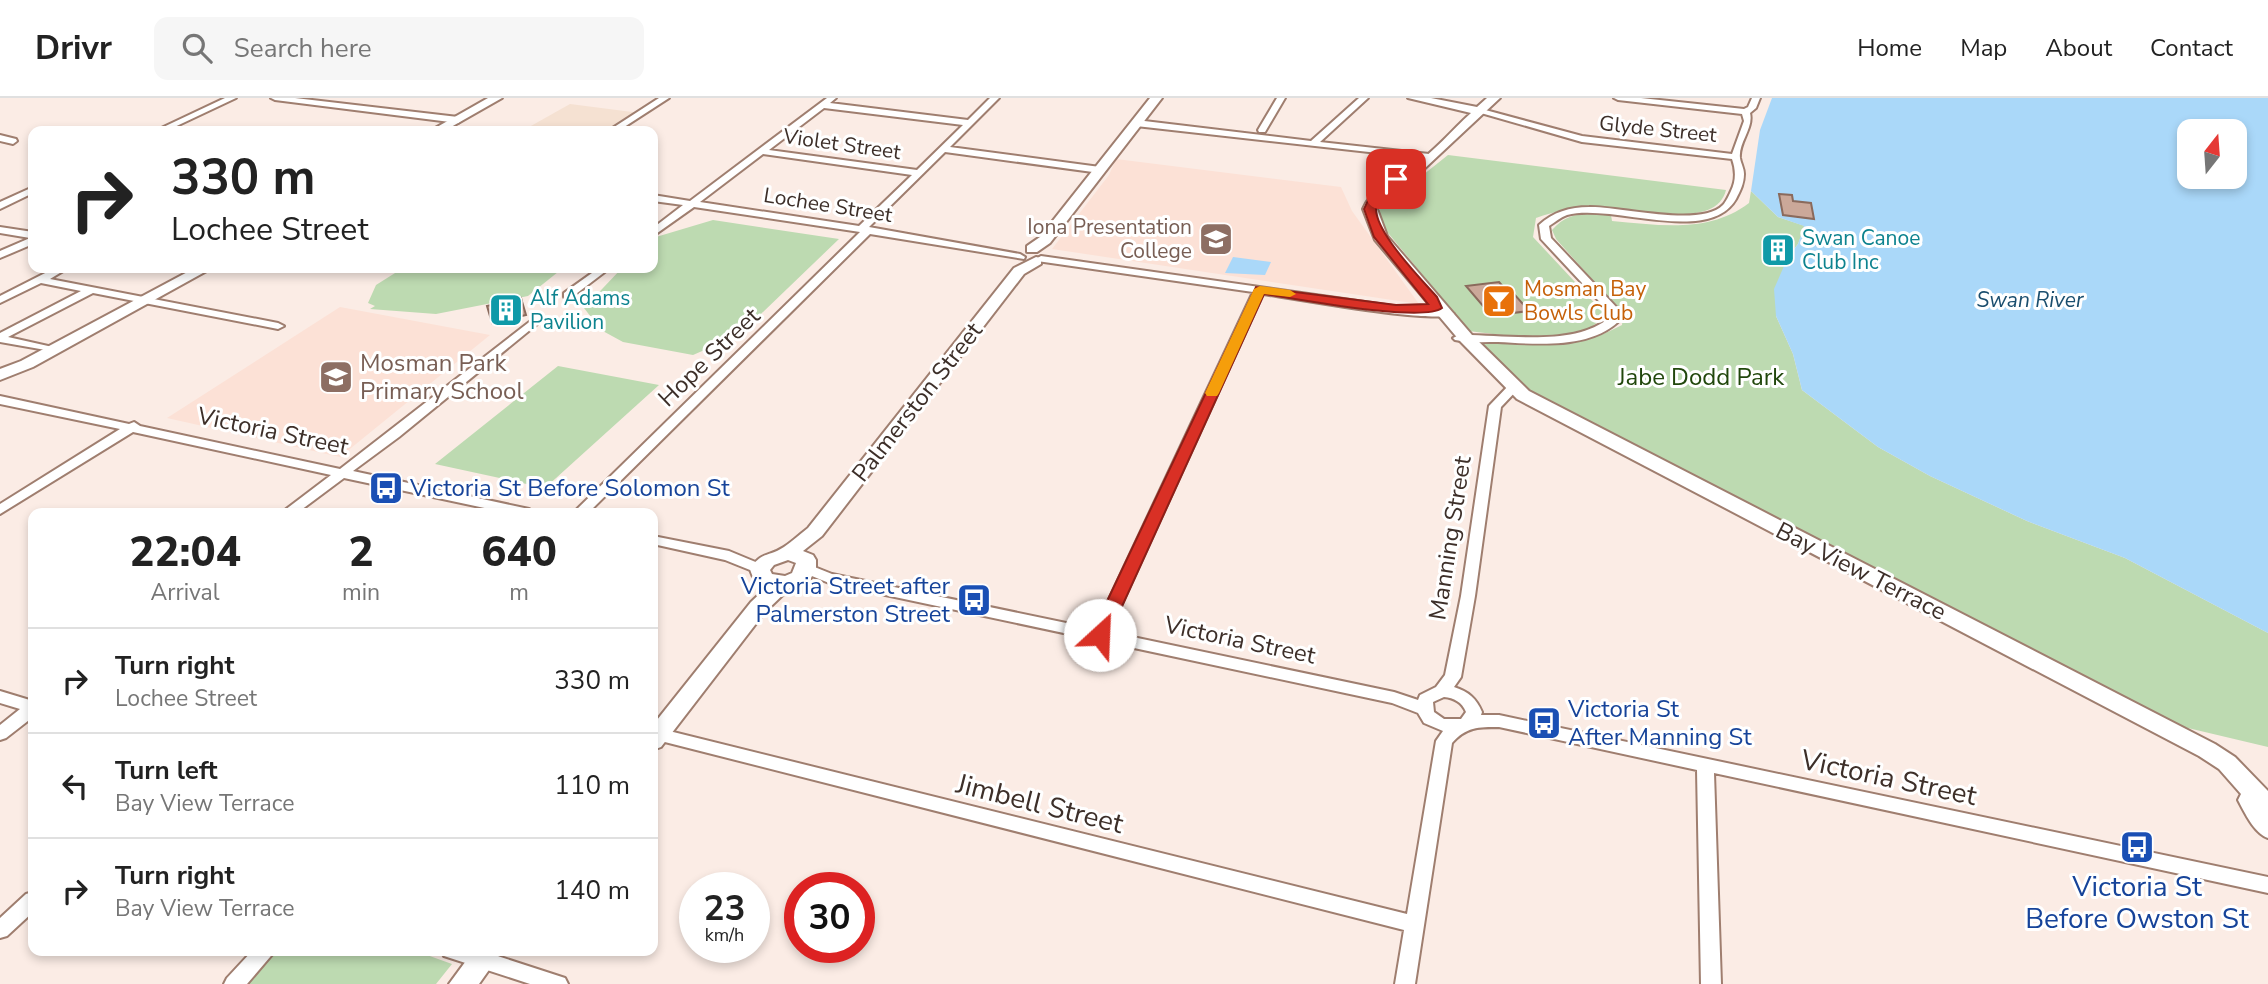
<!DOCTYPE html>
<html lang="en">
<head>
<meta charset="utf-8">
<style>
  :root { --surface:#fff; --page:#f6f6f6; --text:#222; --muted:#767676; --line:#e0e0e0 }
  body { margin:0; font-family:"Nunito Sans",sans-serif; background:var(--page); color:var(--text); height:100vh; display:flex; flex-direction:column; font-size:26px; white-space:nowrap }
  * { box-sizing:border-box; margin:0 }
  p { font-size:23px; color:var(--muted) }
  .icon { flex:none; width:38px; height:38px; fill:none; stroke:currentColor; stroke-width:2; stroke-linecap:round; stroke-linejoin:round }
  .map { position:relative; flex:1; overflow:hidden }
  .details { position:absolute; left:28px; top:410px; width:630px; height:448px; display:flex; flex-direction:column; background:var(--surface); border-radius:14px; box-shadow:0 4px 10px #0003 }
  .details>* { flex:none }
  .banner { position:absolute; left:28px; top:28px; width:630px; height:147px; border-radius:14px; box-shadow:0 4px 10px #0003; background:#fff; color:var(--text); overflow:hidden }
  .needle { width:46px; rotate:17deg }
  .tools { position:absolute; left:2177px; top:21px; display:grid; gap:14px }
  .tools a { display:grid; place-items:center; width:70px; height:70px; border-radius:14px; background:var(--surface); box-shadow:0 4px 10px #0003; font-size:35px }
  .speed { position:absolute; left:679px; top:774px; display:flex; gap:14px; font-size:35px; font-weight:700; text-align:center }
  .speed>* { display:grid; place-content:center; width:91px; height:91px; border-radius:50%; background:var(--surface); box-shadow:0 4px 10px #0003; line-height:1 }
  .speed small { font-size:18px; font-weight:400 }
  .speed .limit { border:10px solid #d22; background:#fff; color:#111 }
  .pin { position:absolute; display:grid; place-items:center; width:60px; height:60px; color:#fff; margin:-30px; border-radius:14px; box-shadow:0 4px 10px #0006 }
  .me { position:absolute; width:77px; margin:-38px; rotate:25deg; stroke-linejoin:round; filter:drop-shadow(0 0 5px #0008) }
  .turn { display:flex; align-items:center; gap:24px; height:147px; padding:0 28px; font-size:32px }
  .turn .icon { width:91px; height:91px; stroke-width:2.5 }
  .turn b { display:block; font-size:49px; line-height:60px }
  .eta { display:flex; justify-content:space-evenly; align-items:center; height:119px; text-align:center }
  .eta b { font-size:42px; font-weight:800; line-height:49px }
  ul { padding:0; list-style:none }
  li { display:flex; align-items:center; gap:21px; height:105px; padding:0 28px; border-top:2px solid var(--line) }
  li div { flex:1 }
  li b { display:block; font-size:26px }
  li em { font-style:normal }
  header { display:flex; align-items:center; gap:42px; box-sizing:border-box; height:98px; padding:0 35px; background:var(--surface); border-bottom:2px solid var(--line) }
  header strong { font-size:33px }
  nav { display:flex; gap:38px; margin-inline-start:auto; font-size:24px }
  .search { width:490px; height:63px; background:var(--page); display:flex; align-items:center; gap:18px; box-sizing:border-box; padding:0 24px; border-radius:14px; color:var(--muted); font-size:26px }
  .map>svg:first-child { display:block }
  .commercial { fill:#f5e1d2 }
  .built { fill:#fce1d6 }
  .green { fill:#bddab1 }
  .water { fill:#aad8f9; fill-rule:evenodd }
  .building { fill:#cba899; stroke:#8a6a5c; stroke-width:2 }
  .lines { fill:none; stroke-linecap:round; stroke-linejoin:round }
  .street-casing { stroke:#9f7e6f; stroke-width:4 }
  .secondary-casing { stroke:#9f7e6f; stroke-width:4 }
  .street { fill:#fff; fill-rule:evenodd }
  .secondary { fill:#fff; fill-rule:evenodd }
  .route { fill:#d93025; stroke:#8d1f18; stroke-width:2 }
  .slow { fill:#f59e0b }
  .labels { text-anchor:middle; stroke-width:6; stroke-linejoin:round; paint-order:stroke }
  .far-street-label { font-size:21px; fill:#3d2f29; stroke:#fff }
  .far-education-label { font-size:21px; fill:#785e54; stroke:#fff; text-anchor:end }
  .far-culture-label { font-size:21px; fill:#0d838f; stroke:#fff; text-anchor:start }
  .far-food-label { font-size:21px; fill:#c56008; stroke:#fff; text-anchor:start }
  .far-water-label { font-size:21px; font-style:italic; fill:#1a4e6e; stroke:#fff }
  .street-label { font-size:24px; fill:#3d2f29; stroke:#fff }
  .education-label { font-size:24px; fill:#785e54; stroke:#fff; text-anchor:start }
  .park-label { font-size:24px; fill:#21470c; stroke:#fff }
  .transit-label { font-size:24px; fill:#164399; stroke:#fff; text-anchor:start }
  .near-street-label { font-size:28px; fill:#3d2f29; stroke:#fff }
  .near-transit-label { font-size:28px; fill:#164399; stroke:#fff }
</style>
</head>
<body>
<header>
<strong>Drivr</strong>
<div class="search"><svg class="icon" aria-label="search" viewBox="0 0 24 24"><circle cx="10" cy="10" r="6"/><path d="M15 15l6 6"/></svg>Search here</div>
<nav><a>Home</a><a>Map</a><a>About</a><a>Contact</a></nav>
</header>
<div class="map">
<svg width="2268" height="886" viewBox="0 0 2268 886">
  <rect width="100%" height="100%" fill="#fbece5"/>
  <!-- commercial -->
  <path class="commercial" d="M 570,6 L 640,15 L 611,33 L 522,33 Z"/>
  <!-- built -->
  <path class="built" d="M 1116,61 L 1341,89 L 1352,113 L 1419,206 L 1052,151 L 1109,77 Z
    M 340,209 L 490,237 L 340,359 L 167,320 Z"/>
  <!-- green -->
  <path class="green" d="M 1448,57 L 1726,92 C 1716,134 1631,109 1600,109 C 1577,108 1557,113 1536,120 L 1533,139 L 1604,215 C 1586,252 1504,237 1469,233 L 1379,124 L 1379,112 Z
    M 1751,93 L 1778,119 L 1805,128 L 1798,146 L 1788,159 L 1776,218 L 1793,256 L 1802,292 L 1878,349 L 1930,378 L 2027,423 L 2125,460 L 2268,535 L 2268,649 L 2171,626 L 1555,310 L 1525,291 L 1478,247 C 1498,236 1546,247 1570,245 C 1589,243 1606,235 1622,227 L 1623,216 L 1556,141 L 1552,132 C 1570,112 1586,116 1611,117 L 1612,123 C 1660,127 1708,136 1749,105 Z
    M 713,122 L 839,141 L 739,237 L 693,257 L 623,244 L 601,232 L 584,210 L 622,170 L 653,170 L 653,141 L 656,139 Z
    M 403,170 L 563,170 L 528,198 L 436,216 L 370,211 L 375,208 L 368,205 L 376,187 Z
    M 558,268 L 659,287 L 545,390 L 435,366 Z
    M 275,852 L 413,852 L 452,866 L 436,886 L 246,886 Z"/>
  <!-- water -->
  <path class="water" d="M 1772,0 L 2268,0 L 2268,535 L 2125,460 L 2027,423 L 1930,378 L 1878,349 L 1802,292 L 1793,256 L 1776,218 L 1774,191 L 1788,159 L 1798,146 L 1804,128 L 1778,119 L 1751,93 L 1760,32 ZM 2189,33 L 2235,33 L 2235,79 L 2189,79 Z
    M 1233,159 L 1271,164 L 1265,177 L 1225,175 Z"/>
  <!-- building -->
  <path class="building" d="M 1779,96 L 1792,97 L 1793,103 L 1811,105 L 1814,121 L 1783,117 Z
    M 1769,144 L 1786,146 L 1787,160 L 1771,158 Z
    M 1499,184 L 1511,198 L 1515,197 L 1529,213 L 1497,217 L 1490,207 L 1483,208 L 1466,188 Z
    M 521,200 L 526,217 L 492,225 L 487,208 Z"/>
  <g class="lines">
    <!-- street casing -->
    <g class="street-casing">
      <path id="street" d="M 225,0 L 236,0 L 166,33 L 155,33 Z
        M 271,0 L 295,0 L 458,19 L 462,22 L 458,25 L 275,2 Z
        M 659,0 L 669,0 L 618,33 L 608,33 Z
        M 827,0 L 836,0 L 830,5 L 968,22 L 990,0 L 999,0 L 950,49 L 1100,69 L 1105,72 L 1100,75 L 945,54 L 869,129 L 1020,156 L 1025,159 L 1024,161 L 870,136 L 588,415 L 573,415 L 860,134 L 694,109 L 653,138 L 653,130 L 683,107 L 653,103 L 653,97 L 690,103 ZM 824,10 L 963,27 L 917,72 L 769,52 ZM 763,56 L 912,77 L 859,128 L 700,104 Z
        M 1277,0 L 1285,0 L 1265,34 L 1259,34 L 1258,32 Z
        M 1359,0 L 1368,0 L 1320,44 L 1429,56 L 1432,57 L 1432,61 L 1136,28 L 1132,25 L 1136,22 L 1311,43 Z
        M 1614,0 L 1641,0 L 1744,11 L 1748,9 L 1752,0 L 1760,0 L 1756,10 L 1750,15 C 1754,30 1738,45 1740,60 C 1741,66 1744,70 1744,76 C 1744,86 1740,93 1736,101 C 1709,148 1612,105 1567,117 C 1561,119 1555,124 1549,128 L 1551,140 L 1619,212 L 1622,220 C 1593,252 1537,246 1498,244 C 1484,244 1469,245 1455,242 L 1453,240 L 1459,237 C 1504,236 1575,250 1610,219 L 1610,215 L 1541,141 L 1539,127 C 1553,114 1570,109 1589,109 C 1619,108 1701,130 1723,107 C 1726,104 1729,97 1731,93 C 1736,83 1736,72 1732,61 L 1582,44 L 1474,13 L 1478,10 L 1582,38 L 1732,56 L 1744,23 L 1742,16 L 1618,2 Z
        M 0,37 L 16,41 L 17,43 L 13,46 L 0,43 Z
        M 33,89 L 33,95 L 0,111 L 0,104 Z
        M 0,129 L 33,134 L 33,146 L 0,160 L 0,153 L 30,140 L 0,135 Z
        M 1041,158 L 1421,212 L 1448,213 L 1454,216 C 1438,227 1291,200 1263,196 L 1109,534 L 1394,594 L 1418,602 L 1420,597 L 1436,589 L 1445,577 L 1461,498 L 1489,308 L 1510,286 L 1514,285 L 1520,289 L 1501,309 L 1475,498 L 1461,579 L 1454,589 C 1469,594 1476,600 1482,614 L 1481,617 L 1499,617 L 2268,779 L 2268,795 L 1714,675 L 1721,886 L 1701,886 L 1697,672 L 1499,629 C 1478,629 1466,629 1452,645 L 1415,886 L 1395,886 L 1404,832 L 653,641 L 653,629 L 1407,816 L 1436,643 L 1443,633 L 1424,625 L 1418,615 L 1392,605 L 829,485 L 802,474 L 800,471 L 807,466 L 832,476 L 1095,531 L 1253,194 L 1037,163 L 1036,161 ZM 1444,599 C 1454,600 1462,604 1466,614 L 1461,621 L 1444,621 L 1434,614 L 1433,604 Z
        M 55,170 L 68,170 L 50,181 L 278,225 L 284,228 L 278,231 L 93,195 L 8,239 L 57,250 L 57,254 L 0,244 L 0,235 L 81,193 L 41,185 L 0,205 L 0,198 Z
        M 599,170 L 610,170 L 572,199 L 564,199 L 564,195 Z
        M 537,218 L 543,221 L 541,223 L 399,339 L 353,373 L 529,411 L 536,415 L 508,415 L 344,380 L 297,415 L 281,415 L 331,377 L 133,334 L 0,416 L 0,406 L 120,331 L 0,306 L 0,298 L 129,326 L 134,324 L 140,328 L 340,371 Z
        M 653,438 L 729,453 L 765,468 L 767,471 L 760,476 L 725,462 L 653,446 Z
        M 0,593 L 33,603 L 33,619 L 6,640 L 0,642 L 0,627 L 20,611 L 0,605 Z
        M 33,794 L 33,814 L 7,838 L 0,840 L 0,820 L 26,796 Z
        M 253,852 L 276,852 L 247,886 L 224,886 L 227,880 Z
        M 441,852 L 479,852 L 565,880 L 568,886 L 530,886 L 444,858 Z"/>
    </g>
    <!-- secondary casing -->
    <g class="secondary-casing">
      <path id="secondary" d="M 488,0 L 502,0 L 444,33 L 430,33 Z
        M 1150,0 L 1162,0 L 1050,145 L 1037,154 L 1027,154 L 1027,148 L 1040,139 Z
        M 1408,0 L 1431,0 L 1477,9 L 1487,0 L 1500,0 L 1409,85 L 1400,85 L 1379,105 L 1377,111 L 1387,138 L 1472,237 L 1529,293 L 2215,646 L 2235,659 L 2268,693 L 2268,740 C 2254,735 2245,715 2238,702 L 2241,696 L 2219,671 L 2199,658 L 1517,301 L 1460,243 L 1375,142 L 1363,111 C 1372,89 1395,80 1413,68 C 1434,54 1452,32 1471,15 Z
        M 1036,159 L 1041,160 L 1041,166 L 1024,176 L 822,438 L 803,453 L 813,457 L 816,462 L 816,470 L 811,480 L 790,490 L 765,514 L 661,649 L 653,652 L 653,627 L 751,504 L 767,489 C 756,486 753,481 750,471 C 762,453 769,459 784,449 C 793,443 800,436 808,430 L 1014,170 ZM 788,462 L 796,465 L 792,475 L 785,478 L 772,476 L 770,472 L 774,467 Z
        M 195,170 L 212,170 L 33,269 L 0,282 L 0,271 L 21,263 Z
        M 474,852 L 503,852 L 479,886 L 449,886 Z"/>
    </g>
    <!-- street -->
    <use href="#street" class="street"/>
    <!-- secondary -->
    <use href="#secondary" class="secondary"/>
  </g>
  <!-- route -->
  <path class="route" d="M 1393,79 L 1402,81 C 1395,89 1383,95 1378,104 C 1365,125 1423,183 1437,199 L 1442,210 C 1422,225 1294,200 1264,196 L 1109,537 L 1100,543 L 1094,542 L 1091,537 L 1256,189 L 1396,207 L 1428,206 L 1374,139 L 1364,111 L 1369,100 Z"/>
  <!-- slow -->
  <path class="slow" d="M 1260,188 L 1290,192 L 1296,196 L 1290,199 L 1264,196 L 1219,295 L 1217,298 L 1207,298 L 1205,295 L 1254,191 Z"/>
  <!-- icons -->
  <defs>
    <g id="school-square" transform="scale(1.75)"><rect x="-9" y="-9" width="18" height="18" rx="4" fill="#8d6e63" stroke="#fff"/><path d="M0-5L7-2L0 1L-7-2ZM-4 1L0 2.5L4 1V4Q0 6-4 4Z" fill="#fff"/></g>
    <g id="building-square" transform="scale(1.75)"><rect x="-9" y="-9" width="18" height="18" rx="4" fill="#0f9aa8" stroke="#fff"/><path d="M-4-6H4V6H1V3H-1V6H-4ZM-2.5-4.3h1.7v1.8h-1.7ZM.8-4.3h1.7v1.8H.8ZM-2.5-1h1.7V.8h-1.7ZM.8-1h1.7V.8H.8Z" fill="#fff"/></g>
    <g id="bar-square" transform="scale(1.75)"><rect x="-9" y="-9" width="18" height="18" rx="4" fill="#e8710a" stroke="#fff"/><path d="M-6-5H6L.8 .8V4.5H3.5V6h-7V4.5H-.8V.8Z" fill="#fff"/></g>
    <g id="bus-square" transform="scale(1.75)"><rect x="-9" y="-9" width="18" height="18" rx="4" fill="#1a4fb4" stroke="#fff"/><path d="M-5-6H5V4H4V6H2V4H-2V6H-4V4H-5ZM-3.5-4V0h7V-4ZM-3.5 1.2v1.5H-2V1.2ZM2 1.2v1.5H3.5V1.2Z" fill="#fff"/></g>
  </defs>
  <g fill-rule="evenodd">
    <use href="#school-square" x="1216" y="141"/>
    <use href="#building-square" x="1778" y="152"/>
    <use href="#bar-square" x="1499" y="203"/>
    <use href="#building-square" x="506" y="212"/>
    <use href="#school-square" x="336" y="279"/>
    <use href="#bus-square" x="386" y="390"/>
    <use href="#bus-square" x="974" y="502"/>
    <use href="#bus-square" x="1544" y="625"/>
    <use href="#bus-square" x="2137" y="749"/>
  </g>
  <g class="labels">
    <!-- far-street labels -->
    <g class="far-street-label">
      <text transform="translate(1658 31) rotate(6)" y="7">Glyde Street</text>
      <text transform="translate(842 46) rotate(8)" y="7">Violet Street</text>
      <text transform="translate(828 107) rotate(9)" y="7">Lochee Street</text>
    </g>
    <!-- far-education labels -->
    <g class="far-education-label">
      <text x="1192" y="136">Iona Presentation<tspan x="1192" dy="24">College</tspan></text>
    </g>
    <!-- far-culture labels -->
    <g class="far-culture-label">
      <text x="1802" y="147">Swan Canoe<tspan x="1802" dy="24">Club Inc</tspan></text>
      <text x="530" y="207">Alf Adams<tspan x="530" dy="24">Pavilion</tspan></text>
    </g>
    <!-- far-food labels -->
    <g class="far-food-label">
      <text x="1524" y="198">Mosman Bay<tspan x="1524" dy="24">Bowls Club</tspan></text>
    </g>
    <!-- far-water labels -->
    <g class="far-water-label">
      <text x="2030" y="209">Swan River</text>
    </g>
    <!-- street labels -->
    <g class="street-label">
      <text transform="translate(709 259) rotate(-44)" y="8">Hope Street</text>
      <text transform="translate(917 304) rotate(-52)" y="8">Palmerston Street</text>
      <text transform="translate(273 333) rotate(12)" y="8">Victoria Street</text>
      <text transform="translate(1450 440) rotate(-81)" y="8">Manning Street</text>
      <text transform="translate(1861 473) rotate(27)" y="8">Bay View Terrace</text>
      <text transform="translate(1240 542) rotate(12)" y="8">Victoria Street</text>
    </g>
    <!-- education labels -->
    <g class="education-label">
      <text x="360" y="273">Mosman Park<tspan x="360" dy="28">Primary School</tspan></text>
    </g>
    <!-- park labels -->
    <g class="park-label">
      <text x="1701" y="287">Jabe Dodd Park</text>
    </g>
    <!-- transit labels -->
    <g class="transit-label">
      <text x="410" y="398">Victoria St Before Solomon St</text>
      <text x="950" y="496" text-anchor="end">Victoria Street after<tspan x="950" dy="28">Palmerston Street</tspan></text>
      <text x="1568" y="619">Victoria St<tspan x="1568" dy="28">After Manning St</tspan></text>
    </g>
    <!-- near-street labels -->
    <g class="near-street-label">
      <text transform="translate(1889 679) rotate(12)" y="10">Victoria Street</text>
      <text transform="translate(1040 705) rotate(14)" y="10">Jimbell Street</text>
    </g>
    <!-- near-transit labels -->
    <g class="near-transit-label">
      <text x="2137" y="798">Victoria St<tspan x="2137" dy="32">Before Owston St</tspan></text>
    </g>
  </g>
</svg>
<div class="tools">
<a><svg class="needle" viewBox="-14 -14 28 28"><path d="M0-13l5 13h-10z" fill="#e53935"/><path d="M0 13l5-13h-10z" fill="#767676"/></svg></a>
</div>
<div class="speed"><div>23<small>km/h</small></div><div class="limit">30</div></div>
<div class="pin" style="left:1396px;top:81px;background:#d93025"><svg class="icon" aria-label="arrive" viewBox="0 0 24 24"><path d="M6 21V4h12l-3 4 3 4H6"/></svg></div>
<svg class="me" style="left:1100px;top:537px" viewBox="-20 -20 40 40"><circle r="19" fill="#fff"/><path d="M0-13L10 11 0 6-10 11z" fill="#d93025"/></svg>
<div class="banner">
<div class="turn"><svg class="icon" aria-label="right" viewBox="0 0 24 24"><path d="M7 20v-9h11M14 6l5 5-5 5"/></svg><div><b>330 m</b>Lochee Street</div></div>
</div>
<section class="details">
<div class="eta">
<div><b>22:04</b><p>Arrival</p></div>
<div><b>2</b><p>min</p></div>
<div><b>640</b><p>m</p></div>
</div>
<ul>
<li><svg class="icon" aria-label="right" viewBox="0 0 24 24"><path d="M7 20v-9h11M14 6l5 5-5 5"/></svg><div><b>Turn right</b><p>Lochee Street</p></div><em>330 m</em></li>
<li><svg class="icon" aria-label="left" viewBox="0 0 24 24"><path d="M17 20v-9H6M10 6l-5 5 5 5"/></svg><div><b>Turn left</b><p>Bay View Terrace</p></div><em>110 m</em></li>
<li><svg class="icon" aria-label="right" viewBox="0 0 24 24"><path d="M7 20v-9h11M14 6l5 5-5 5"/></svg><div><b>Turn right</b><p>Bay View Terrace</p></div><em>140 m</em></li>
</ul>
</section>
</div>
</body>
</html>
